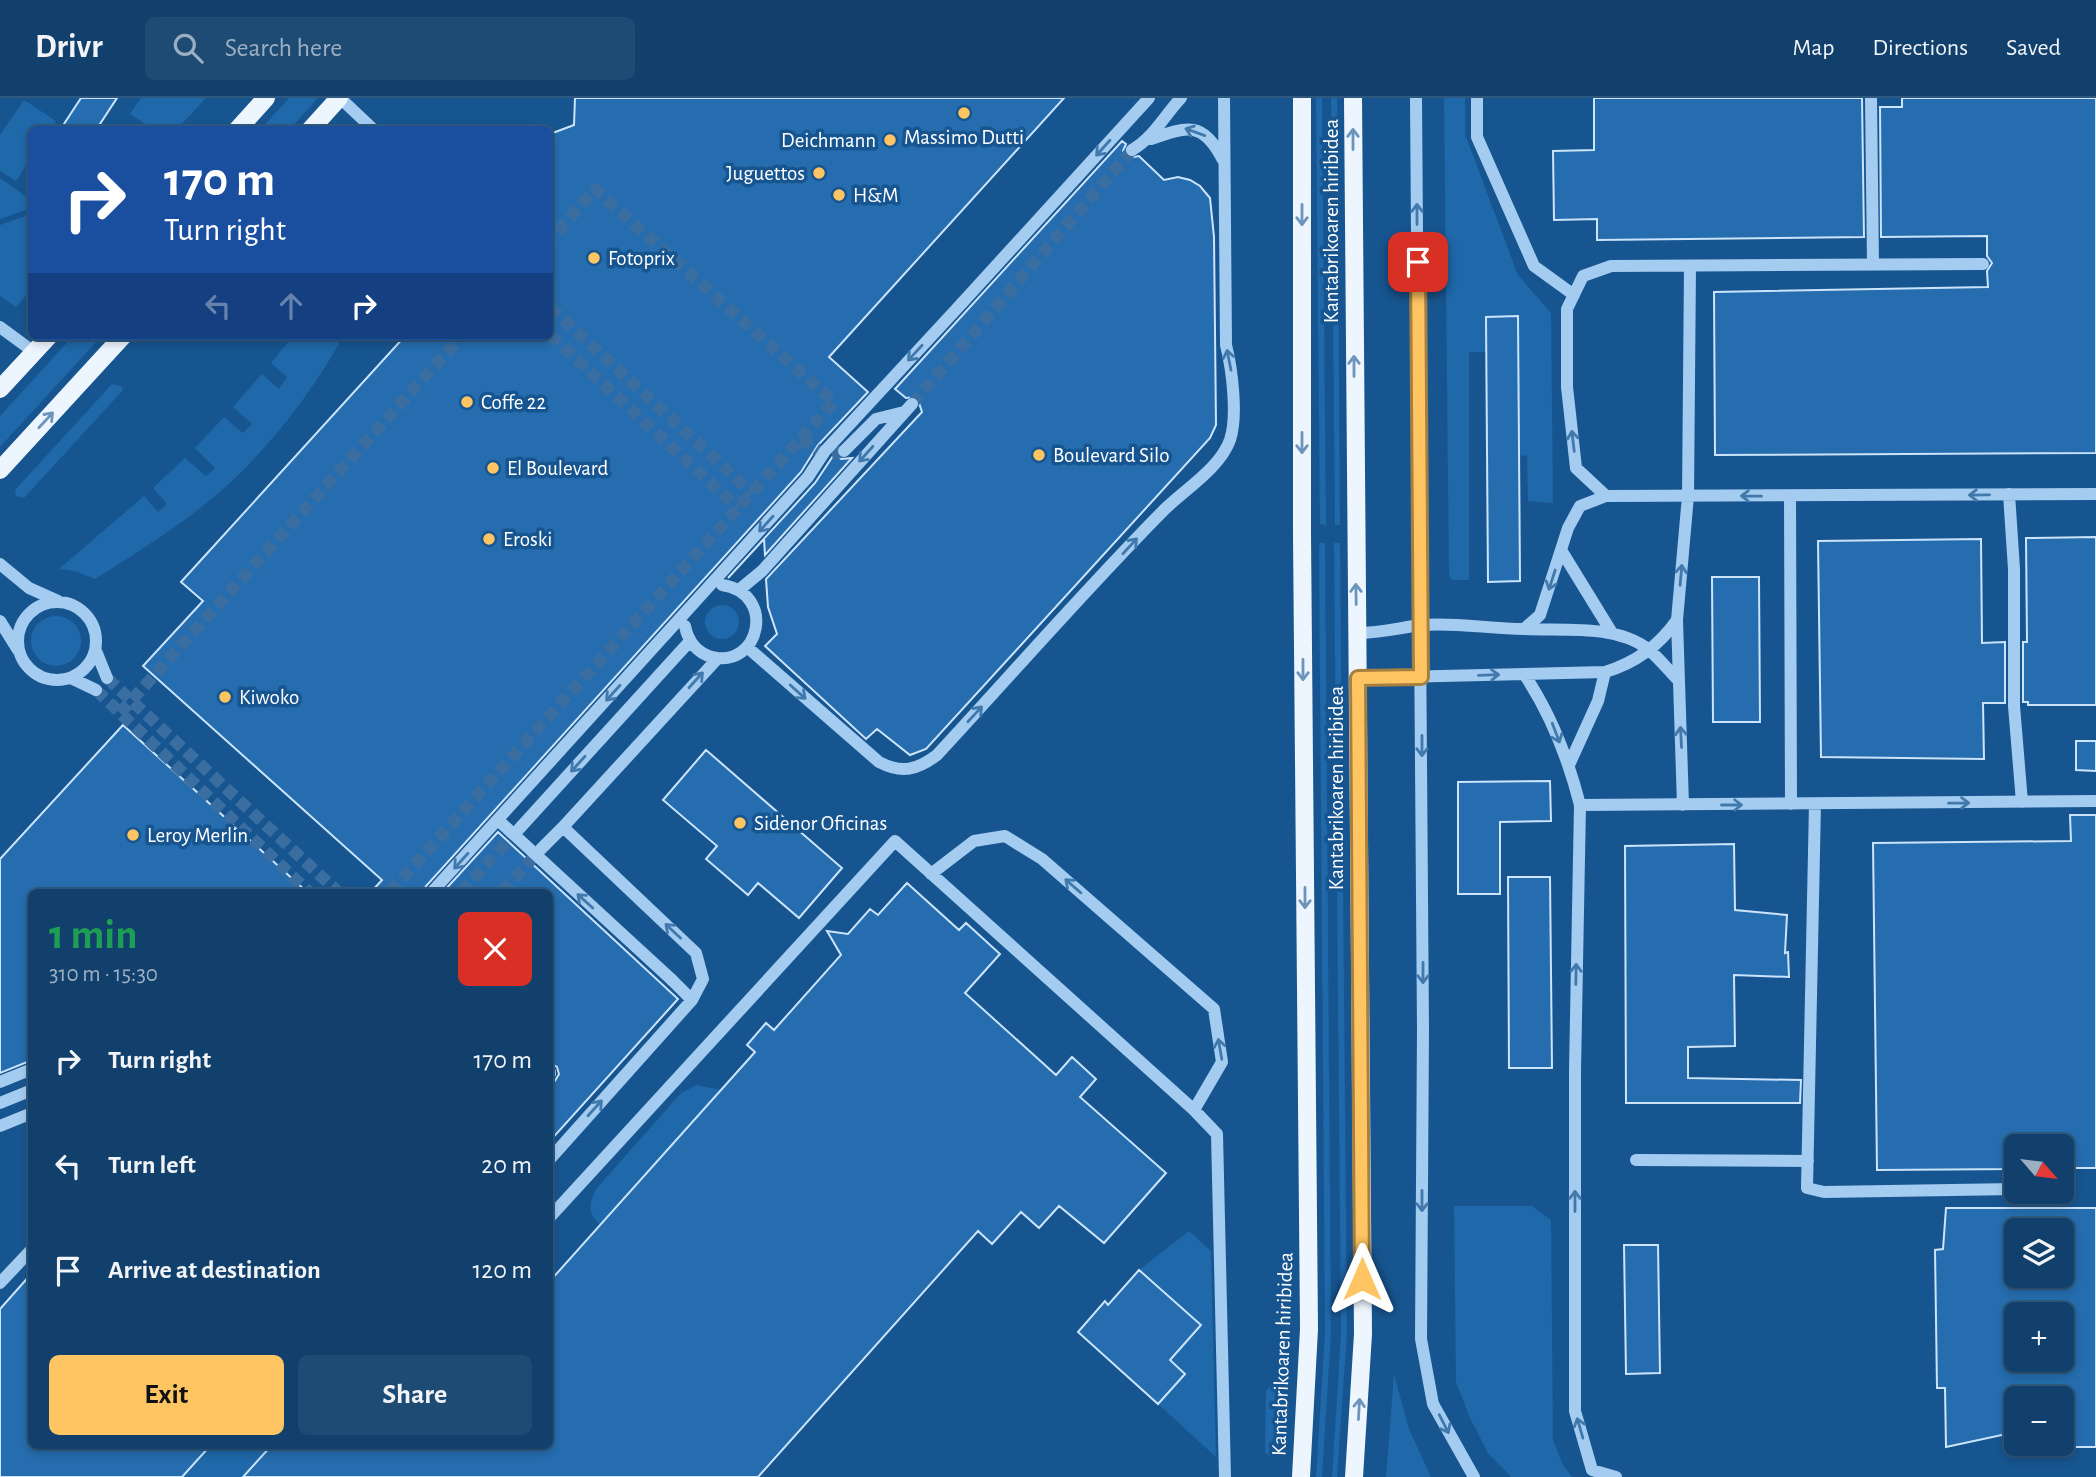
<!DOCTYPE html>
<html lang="en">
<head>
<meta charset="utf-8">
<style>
  :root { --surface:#11406c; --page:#1e4b74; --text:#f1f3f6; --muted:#9cafc2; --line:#30597f; --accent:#ffc563 }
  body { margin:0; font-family:"Alegreya Sans",sans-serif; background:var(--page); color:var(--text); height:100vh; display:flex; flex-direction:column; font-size:26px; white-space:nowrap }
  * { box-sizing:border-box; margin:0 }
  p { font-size:23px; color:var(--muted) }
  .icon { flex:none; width:38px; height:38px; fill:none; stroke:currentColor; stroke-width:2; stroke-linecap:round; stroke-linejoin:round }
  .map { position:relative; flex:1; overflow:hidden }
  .sheet { position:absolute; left:28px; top:791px; width:525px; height:560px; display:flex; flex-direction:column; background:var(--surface); border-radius:10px; box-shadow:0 4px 10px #0003,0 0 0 2px var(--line) }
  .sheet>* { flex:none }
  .banner { position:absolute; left:28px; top:28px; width:525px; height:214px; border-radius:10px; box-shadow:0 4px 10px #0003,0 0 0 2px var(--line); background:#1a4fa0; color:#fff; overflow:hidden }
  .needle { width:46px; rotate:118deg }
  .buttons { position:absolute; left:2004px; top:1036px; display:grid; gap:14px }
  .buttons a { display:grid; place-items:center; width:70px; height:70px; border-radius:10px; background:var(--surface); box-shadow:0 4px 10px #0003,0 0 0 2px var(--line); font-size:35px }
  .pin { position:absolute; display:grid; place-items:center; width:60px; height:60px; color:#fff; margin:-30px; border-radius:14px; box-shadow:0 4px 10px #0006 }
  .me { position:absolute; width:77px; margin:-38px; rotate:0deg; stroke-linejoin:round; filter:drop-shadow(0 0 5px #0008) }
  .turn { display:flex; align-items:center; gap:24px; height:147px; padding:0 21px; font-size:32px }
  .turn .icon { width:91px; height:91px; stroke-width:2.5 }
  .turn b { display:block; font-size:49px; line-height:60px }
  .lanes { display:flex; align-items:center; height:66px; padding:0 21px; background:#0003; justify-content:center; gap:35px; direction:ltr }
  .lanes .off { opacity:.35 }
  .round { display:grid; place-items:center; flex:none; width:74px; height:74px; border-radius:10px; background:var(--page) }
  .head { display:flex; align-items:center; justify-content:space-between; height:119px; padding:0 21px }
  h1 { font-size:42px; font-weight:700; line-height:52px; color:#1e9e55 }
  .primary-button { display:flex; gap:14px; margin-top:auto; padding:14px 21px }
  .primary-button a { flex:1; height:80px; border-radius:10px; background:var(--accent); color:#111; font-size:28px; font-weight:700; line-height:80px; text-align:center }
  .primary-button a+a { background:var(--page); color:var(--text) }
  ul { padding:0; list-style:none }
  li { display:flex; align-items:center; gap:21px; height:105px; padding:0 21px }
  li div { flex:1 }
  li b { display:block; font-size:26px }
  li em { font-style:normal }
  header { display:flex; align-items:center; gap:42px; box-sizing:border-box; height:98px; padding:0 35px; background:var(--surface); border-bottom:2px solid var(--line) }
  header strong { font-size:33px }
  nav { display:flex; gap:38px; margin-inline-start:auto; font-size:24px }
  .search { width:490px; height:63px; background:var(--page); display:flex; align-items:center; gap:18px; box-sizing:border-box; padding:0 24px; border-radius:10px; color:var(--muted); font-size:26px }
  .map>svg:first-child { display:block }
  .green { fill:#1f68a9 }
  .building { fill:#256dae; stroke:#cbe4fb; stroke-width:2; fill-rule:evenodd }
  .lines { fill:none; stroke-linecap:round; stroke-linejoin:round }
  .minor-tunnel { stroke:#3a6ea1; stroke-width:12; stroke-dasharray:12 6; stroke-linecap:butt }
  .minor { stroke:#a4ccf0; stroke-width:12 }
  .major { stroke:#edf5ff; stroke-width:18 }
  .minor-bridge { stroke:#a4ccf0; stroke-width:12 }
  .oneway { stroke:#4179ad }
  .oneway2 { stroke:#6d95bc }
  .route-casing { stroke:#a68040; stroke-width:18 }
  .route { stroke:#ffc563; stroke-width:12 }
  .poi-dot { fill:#ffc563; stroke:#175590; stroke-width:2.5 }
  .labels { text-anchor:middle; stroke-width:7; stroke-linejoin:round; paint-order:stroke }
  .poi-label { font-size:21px; fill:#fff; stroke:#175590; text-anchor:start }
  .street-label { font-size:21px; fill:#fff; stroke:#175590 }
</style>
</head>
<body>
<header>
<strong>Drivr</strong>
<div class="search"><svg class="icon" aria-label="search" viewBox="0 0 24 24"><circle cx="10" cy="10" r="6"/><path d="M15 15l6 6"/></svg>Search here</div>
<nav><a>Map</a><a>Directions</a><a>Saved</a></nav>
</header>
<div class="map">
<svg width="2096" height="1379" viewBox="0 0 2096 1379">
  <rect width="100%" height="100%" fill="#175590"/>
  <!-- green -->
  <path class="green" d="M 141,0 L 206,0 L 177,31 L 153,31 L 130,16 Z
    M 289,0 L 318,0 L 290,31 L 261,31 Z
    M 1316,0 L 1322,0 L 1326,427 L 1320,426 Z
    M 1331,0 L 1337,0 L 1340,427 L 1335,427 Z
    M 1444,0 L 1465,0 L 1465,36 L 1518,177 L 1551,215 L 1553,405 L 1528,403 L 1527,358 L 1519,357 L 1518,219 L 1486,219 L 1486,254 L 1469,254 L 1469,482 L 1452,482 L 1449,477 Z
    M 24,2 L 56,23 L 51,31 L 32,32 L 31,60 L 16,83 L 0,73 L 0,37 Z
    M 0,80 L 31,102 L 31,110 L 0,121 Z
    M 31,116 L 31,192 L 16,209 L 0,198 L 0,127 Z
    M 73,238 L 90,238 L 97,243 L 0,349 L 0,318 Z
    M 293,238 L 306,238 L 314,244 L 318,238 L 343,238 C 313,294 269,350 222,392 C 183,426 138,454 95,481 L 75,473 L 59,471 L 144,398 L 158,414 L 167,406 L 153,390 L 185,360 L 206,378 L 215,370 L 195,350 L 224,319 L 243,335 L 252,326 L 233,309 L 262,276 L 279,291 L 287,279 L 271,265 Z
    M 112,286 L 121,288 L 123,292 L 24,400 L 16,398 L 15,392 Z
    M 1319,445 L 1325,445 L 1331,1235 L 1322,1379 L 1316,1379 L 1325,1235 Z
    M 1334,445 L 1340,445 L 1347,1235 L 1337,1379 L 1332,1379 L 1341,1235 Z
    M705 524a17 17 0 1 1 34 0a17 17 0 1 1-34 0Z
    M31 543a25 25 0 1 1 50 0a25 25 0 1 1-50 0Z
    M 697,987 L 721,992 L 601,1127 C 587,1116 589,1106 596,1091 L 681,995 Z
    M 1454,1108 L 1532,1108 L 1551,1122 L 1553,1342 L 1563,1367 L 1572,1379 L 1511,1379 L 1488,1355 L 1470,1320 L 1456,1284 Z
    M 1189,1133 L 1211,1153 L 1216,1359 L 1158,1306 L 1185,1276 L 1170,1262 L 1201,1227 L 1139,1172 Z
    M 1394,1276 L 1409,1331 L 1431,1379 L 1386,1379 Z
    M 1272,1286 L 1279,1291 L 1277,1352 L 1275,1357 L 1269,1358 L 1265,1354 L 1266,1293 Z
    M 210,1348 L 271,1348 L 243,1379 L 182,1379 Z"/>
  <!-- building -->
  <path class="building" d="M 81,0 L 117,0 L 96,32 L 60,32 Z
    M 575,0 L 1064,0 L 829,259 L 868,294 L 818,347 L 801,374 L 426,788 L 423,794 L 371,794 L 382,782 L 143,568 L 203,503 L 181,484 L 405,238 L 550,238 L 550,36 L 574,27 Z
    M 1594,0 L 1862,0 L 1864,139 L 1597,142 L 1597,121 L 1554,122 L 1553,53 L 1594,52 Z
    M 1902,0 L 2096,0 L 2096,355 L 1715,357 L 1714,194 L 1988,189 L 1987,173 L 1992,165 L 1987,158 L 1987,138 L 1881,139 L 1880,9 L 1902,9 Z
    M 1122,43 L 1126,46 L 1123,53 L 1128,60 L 1139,58 L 1164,82 L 1178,79 L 1190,82 L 1200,88 L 1210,100 L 1214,139 L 1216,327 L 1210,340 L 926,651 L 910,657 L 877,631 L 866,641 L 765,548 L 777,536 L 768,509 L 766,481 L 922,314 L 917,299 L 906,300 L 895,291 Z
    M 1518,218 L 1520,483 L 1488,484 L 1486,219 Z
    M 835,355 L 841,361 L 852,360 L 765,457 L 764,441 L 728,480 L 815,385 Z
    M 2096,439 L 2096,607 L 2028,607 L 2028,604 L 2023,604 L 2023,544 L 2027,544 L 2026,440 Z
    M 1981,441 L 1982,545 L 2005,544 L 2005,605 L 1983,605 L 1984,661 L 1821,659 L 1818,443 Z
    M 1712,479 L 1759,479 L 1760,624 L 1713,624 Z
    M 123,627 L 307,794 L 32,794 L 32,962 L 0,975 L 0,761 Z
    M 2076,643 L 2096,643 L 2096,673 L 2076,672 Z
    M 706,652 L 842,770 L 799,820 L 758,785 L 748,797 L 706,761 L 717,748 L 663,702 Z
    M 1550,683 L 1551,723 L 1500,724 L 1500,796 L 1458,796 L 1458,684 Z
    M 2070,717 L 2096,717 L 2096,1070 L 2062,1070 L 2062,1048 L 2016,1048 L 2016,1071 L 1877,1072 L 1873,745 L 2071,743 Z
    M 498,734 L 678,901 L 550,1043 L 550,985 L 555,983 L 559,976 L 557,969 L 550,965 L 550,794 L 443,794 Z
    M 1734,746 L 1735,812 L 1787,817 L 1785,855 L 1788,854 L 1789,879 L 1734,877 L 1735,948 L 1688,949 L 1688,980 L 1801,982 L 1800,1005 L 1626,1005 L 1625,748 Z
    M 1508,779 L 1550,779 L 1552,970 L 1509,970 Z
    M 907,785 L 959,832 L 966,825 L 1000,856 L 965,895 L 1056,977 L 1072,959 L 1096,981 L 1080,999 L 1166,1075 L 1104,1145 L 1059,1108 L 1039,1130 L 1021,1114 L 992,1146 L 978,1133 L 758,1379 L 243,1379 L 271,1348 L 550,1348 L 550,1183 L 755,954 L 747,947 L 766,925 L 774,932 L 841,857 L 827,833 L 848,836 L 870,811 L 878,817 Z
    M 1946,1110 L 2096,1110 L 2096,1349 L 2062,1349 L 2062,1300 L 2016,1300 L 2016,1334 L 1946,1349 L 1945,1290 L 1937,1290 L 1935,1152 L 1943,1151 ZM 2016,1132 L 2062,1132 L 2062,1178 L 2016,1178 ZM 2016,1216 L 2062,1216 L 2062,1262 L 2016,1262 Z
    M 1624,1147 L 1658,1147 L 1660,1275 L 1626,1276 Z
    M 1139,1172 L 1201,1227 L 1170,1262 L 1185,1276 L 1158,1306 L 1078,1234 L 1105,1203 L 1108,1207 Z
    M 32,1175 L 32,1348 L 210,1348 L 182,1379 L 0,1379 L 0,1211 Z"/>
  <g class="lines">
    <!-- minor-tunnel -->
    <path class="minor-tunnel" d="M 550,209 L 752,395
      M 550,237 L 738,410
      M 912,306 L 1132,52
      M 801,341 L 827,358 L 844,353
      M 107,580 L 338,794
      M 96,592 L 309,794
      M 120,615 L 462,238
      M 390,794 L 834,304 L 595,91 L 550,142
      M 461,794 L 519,731
      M 502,794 L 541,751"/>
    <!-- minor -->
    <path class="minor" d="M 340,0 L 374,32
      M 1416,0 L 1423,932 L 1421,1241 L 1433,1306 L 1474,1379
      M 1477,0 L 1477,39 L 1534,168 L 1574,197
      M 1871,0 L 1873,166
      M 1151,41 C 1188,28 1203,23 1223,62
      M 1132,52 C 1154,39 1164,18 1181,0
      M 962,205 L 1149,0
      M 0,229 L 34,254
      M 844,353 L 876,321 L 904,314
      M 2009,396 L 2014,471 L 2014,608 L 2022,704
      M 1606,398 L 1576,370 L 1567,289 L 1567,211 L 1583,178 L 1611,168 L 1983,166
      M 1790,399 L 1791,706
      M 1561,452 L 1612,535
      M 0,466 L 29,490 L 58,503
      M 739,492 L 762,473 L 912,306
      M18 543a39 39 0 1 1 78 0a39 39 0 1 1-78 0Z
      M 1677,522 L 1683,707
      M 0,523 L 18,552
      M 685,528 C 688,543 697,555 712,559 C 760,571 777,495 722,487
      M 1524,531 C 1563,533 1615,526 1648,551 C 1659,560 1669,573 1679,583
      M 1357,535 C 1381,535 1398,530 1421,527 C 1455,524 1490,531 1524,531 L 1540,517 L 1568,430 L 1580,408 L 1606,398 L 2096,396
      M 747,549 L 879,664 C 902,676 917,672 937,657 C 1012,576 1084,493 1161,415 C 1182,393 1219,372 1230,342 C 1238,318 1232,271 1226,247 L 1224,0
      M 96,553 L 107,580
      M 1524,576 C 1551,616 1568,660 1580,707 L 2096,703
      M 71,580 L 96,592
      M 1358,580 L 1605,574 C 1635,565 1659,548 1677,522 L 1688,398 L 1690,168
      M 1569,667 L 1598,603 L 1605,574
      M 1815,706 L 1807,1090 L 1824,1094 L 2016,1091
      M 1580,707 L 1575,972 L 1575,1313 L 1592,1372 L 1616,1379
      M 519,731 L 690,543
      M 541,751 L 563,729
      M 931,776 L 974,743 L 1005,738 L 1042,761 L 1214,911 L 1222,964 L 1194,1012
      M 672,882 L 692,902
      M 550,974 L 550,976
      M 0,984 L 32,971
      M 0,1005 L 32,992
      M 0,1028 L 32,1015
      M 550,1061 L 692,902 L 703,881 L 696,855 L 563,729 L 718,560
      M 1636,1062 L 1808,1063
      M 550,1119 L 895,743 L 1194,1012 L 1217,1036 L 1225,1379
      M 0,1185 L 32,1151"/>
    <!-- major -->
    <path class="major" d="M 1353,0 L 1363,1236 L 1354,1379
      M 237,32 L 266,0
      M 310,32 L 339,0
      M 0,291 L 49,238
      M 0,372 L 123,238
      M 1301,1379 L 1309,1231 L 1302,437 L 1302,0"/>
    <!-- minor-bridge -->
    <path class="minor-bridge" d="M 498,722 L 672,882
      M 432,794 L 808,379 L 825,353 L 962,205"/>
  </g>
  <!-- one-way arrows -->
  <defs><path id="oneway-shaft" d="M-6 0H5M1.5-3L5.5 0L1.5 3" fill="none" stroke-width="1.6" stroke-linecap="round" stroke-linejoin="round" transform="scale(1.75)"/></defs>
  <g class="oneway">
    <use href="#oneway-shaft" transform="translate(1195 34) rotate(-160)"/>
    <use href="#oneway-shaft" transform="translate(1103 50) rotate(132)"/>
    <use href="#oneway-shaft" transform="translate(1417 116) rotate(-90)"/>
    <use href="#oneway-shaft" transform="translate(915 255) rotate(133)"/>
    <use href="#oneway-shaft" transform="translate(1229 262) rotate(-101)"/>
    <use href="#oneway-shaft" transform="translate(1573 343) rotate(-97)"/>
    <use href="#oneway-shaft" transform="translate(866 356) rotate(132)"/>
    <use href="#oneway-shaft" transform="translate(1979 397) rotate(179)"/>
    <use href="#oneway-shaft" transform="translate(1751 398) rotate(-179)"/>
    <use href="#oneway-shaft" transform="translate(766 426) rotate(132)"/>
    <use href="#oneway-shaft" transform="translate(1130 448) rotate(-47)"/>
    <use href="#oneway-shaft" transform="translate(1681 477) rotate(-85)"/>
    <use href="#oneway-shaft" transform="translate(1552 482) rotate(108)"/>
    <use href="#oneway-shaft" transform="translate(1489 577) rotate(-2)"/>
    <use href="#oneway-shaft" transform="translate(696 582) rotate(-48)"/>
    <use href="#oneway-shaft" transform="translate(798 594) rotate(42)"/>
    <use href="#oneway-shaft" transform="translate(613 595) rotate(132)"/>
    <use href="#oneway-shaft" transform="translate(975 616) rotate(-47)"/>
    <use href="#oneway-shaft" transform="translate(1556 635) rotate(69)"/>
    <use href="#oneway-shaft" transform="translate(1681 639) rotate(-93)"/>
    <use href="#oneway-shaft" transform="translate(1422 648) rotate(90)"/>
    <use href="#oneway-shaft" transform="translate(578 666) rotate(132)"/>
    <use href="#oneway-shaft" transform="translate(1959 705) rotate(-1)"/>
    <use href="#oneway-shaft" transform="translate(1732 707)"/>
    <use href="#oneway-shaft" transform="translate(461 763) rotate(132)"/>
    <use href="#oneway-shaft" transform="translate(1073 788) rotate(-139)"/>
    <use href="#oneway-shaft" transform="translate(585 803) rotate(-138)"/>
    <use href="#oneway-shaft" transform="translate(673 833) rotate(-137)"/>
    <use href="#oneway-shaft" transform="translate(1423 875) rotate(90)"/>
    <use href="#oneway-shaft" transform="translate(1576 876) rotate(-89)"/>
    <use href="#oneway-shaft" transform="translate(1220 951) rotate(-100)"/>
    <use href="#oneway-shaft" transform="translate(595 1010) rotate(-48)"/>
    <use href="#oneway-shaft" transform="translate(1422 1103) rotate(90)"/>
    <use href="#oneway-shaft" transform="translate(1575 1103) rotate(-90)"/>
    <use href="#oneway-shaft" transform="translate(1444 1326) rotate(63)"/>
    <use href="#oneway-shaft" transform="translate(1580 1330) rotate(-106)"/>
  </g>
  <g class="oneway2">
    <use href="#oneway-shaft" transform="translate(1353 41) rotate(-90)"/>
    <use href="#oneway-shaft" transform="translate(1302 117) rotate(90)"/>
    <use href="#oneway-shaft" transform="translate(1354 268) rotate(-90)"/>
    <use href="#oneway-shaft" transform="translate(46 322) rotate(-47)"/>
    <use href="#oneway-shaft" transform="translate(1302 345) rotate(90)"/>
    <use href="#oneway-shaft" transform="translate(1356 496) rotate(-91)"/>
    <use href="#oneway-shaft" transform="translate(1303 572) rotate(90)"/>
    <use href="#oneway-shaft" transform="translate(1305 800) rotate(90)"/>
    <use href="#oneway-shaft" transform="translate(1359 1311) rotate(-87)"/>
  </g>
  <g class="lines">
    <!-- route casing -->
    <g class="route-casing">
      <path id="route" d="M 1362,1181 L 1358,580 L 1421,579 L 1418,164"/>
    </g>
    <!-- route -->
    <use href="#route" class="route"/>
  </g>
  <!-- markers -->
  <g class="poi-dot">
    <circle cx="964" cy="15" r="7"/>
    <circle cx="890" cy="42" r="7"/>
    <circle cx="819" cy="75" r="7"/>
    <circle cx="839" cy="97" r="7"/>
    <circle cx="594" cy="160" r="7"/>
    <circle cx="467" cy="304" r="7"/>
    <circle cx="1039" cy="357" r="7"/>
    <circle cx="493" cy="370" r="7"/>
    <circle cx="489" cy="441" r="7"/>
    <circle cx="225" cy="599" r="7"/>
    <circle cx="740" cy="725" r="7"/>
    <circle cx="133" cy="737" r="7"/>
  </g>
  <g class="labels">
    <!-- poi labels -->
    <g class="poi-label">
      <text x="964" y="46" text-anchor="middle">Massimo Dutti</text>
      <text x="876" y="49" text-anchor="end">Deichmann</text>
      <text x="805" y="82" text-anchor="end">Juguettos</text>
      <text x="853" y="104">H&amp;M</text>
      <text x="608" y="167">Fotoprix</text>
      <text x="481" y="311">Coffe 22</text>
      <text x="1053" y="364">Boulevard Silo</text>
      <text x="507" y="377">El Boulevard</text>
      <text x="503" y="448">Eroski</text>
      <text x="239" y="606">Kiwoko</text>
      <text x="754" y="732">Sidenor Oficinas</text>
      <text x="147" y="744">Leroy Merlin</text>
    </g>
    <!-- street labels -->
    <g class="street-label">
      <text transform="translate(1331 123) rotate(-90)" y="7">Kantabrikoaren hiribidea</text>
      <text transform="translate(1336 690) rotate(-90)" y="7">Kantabrikoaren hiribidea</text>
      <text transform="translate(1282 1256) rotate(-88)" y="7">Kantabrikoaren hiribidea</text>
    </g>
  </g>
</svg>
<div class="buttons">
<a><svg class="needle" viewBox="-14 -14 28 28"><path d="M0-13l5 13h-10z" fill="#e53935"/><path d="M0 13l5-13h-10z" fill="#9cafc2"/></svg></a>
<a><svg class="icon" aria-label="layers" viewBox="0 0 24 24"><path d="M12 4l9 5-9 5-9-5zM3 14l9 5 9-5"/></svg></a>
<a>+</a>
<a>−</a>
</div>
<div class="pin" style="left:1418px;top:164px;background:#d93025"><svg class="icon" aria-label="arrive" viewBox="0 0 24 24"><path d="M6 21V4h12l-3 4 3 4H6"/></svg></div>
<svg class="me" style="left:1362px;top:1181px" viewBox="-20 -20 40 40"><path d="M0-17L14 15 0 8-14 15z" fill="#ffc563" stroke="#fff" stroke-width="4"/></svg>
<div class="banner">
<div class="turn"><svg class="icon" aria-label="right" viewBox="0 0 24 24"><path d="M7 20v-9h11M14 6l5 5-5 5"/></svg><div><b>170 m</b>Turn right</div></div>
<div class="lanes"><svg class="icon off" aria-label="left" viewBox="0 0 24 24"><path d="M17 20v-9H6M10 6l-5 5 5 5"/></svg><svg class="icon off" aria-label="ahead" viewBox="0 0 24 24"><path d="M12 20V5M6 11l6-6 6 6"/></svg><svg class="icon" aria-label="right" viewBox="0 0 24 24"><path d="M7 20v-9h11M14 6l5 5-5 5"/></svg></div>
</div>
<section class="sheet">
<div class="head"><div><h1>1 min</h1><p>310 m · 15:30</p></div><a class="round" style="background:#d93025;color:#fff"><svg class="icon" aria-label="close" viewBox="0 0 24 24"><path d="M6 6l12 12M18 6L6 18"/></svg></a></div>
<ul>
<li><svg class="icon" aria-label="right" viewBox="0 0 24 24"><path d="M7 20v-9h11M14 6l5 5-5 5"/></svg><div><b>Turn right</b></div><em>170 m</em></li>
<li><svg class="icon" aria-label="left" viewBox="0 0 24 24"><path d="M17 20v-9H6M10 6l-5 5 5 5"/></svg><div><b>Turn left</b></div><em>20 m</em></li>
<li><svg class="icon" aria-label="arrive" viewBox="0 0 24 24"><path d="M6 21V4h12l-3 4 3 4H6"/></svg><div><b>Arrive at destination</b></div><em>120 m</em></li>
</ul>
<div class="primary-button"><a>Exit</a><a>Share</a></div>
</section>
</div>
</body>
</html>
